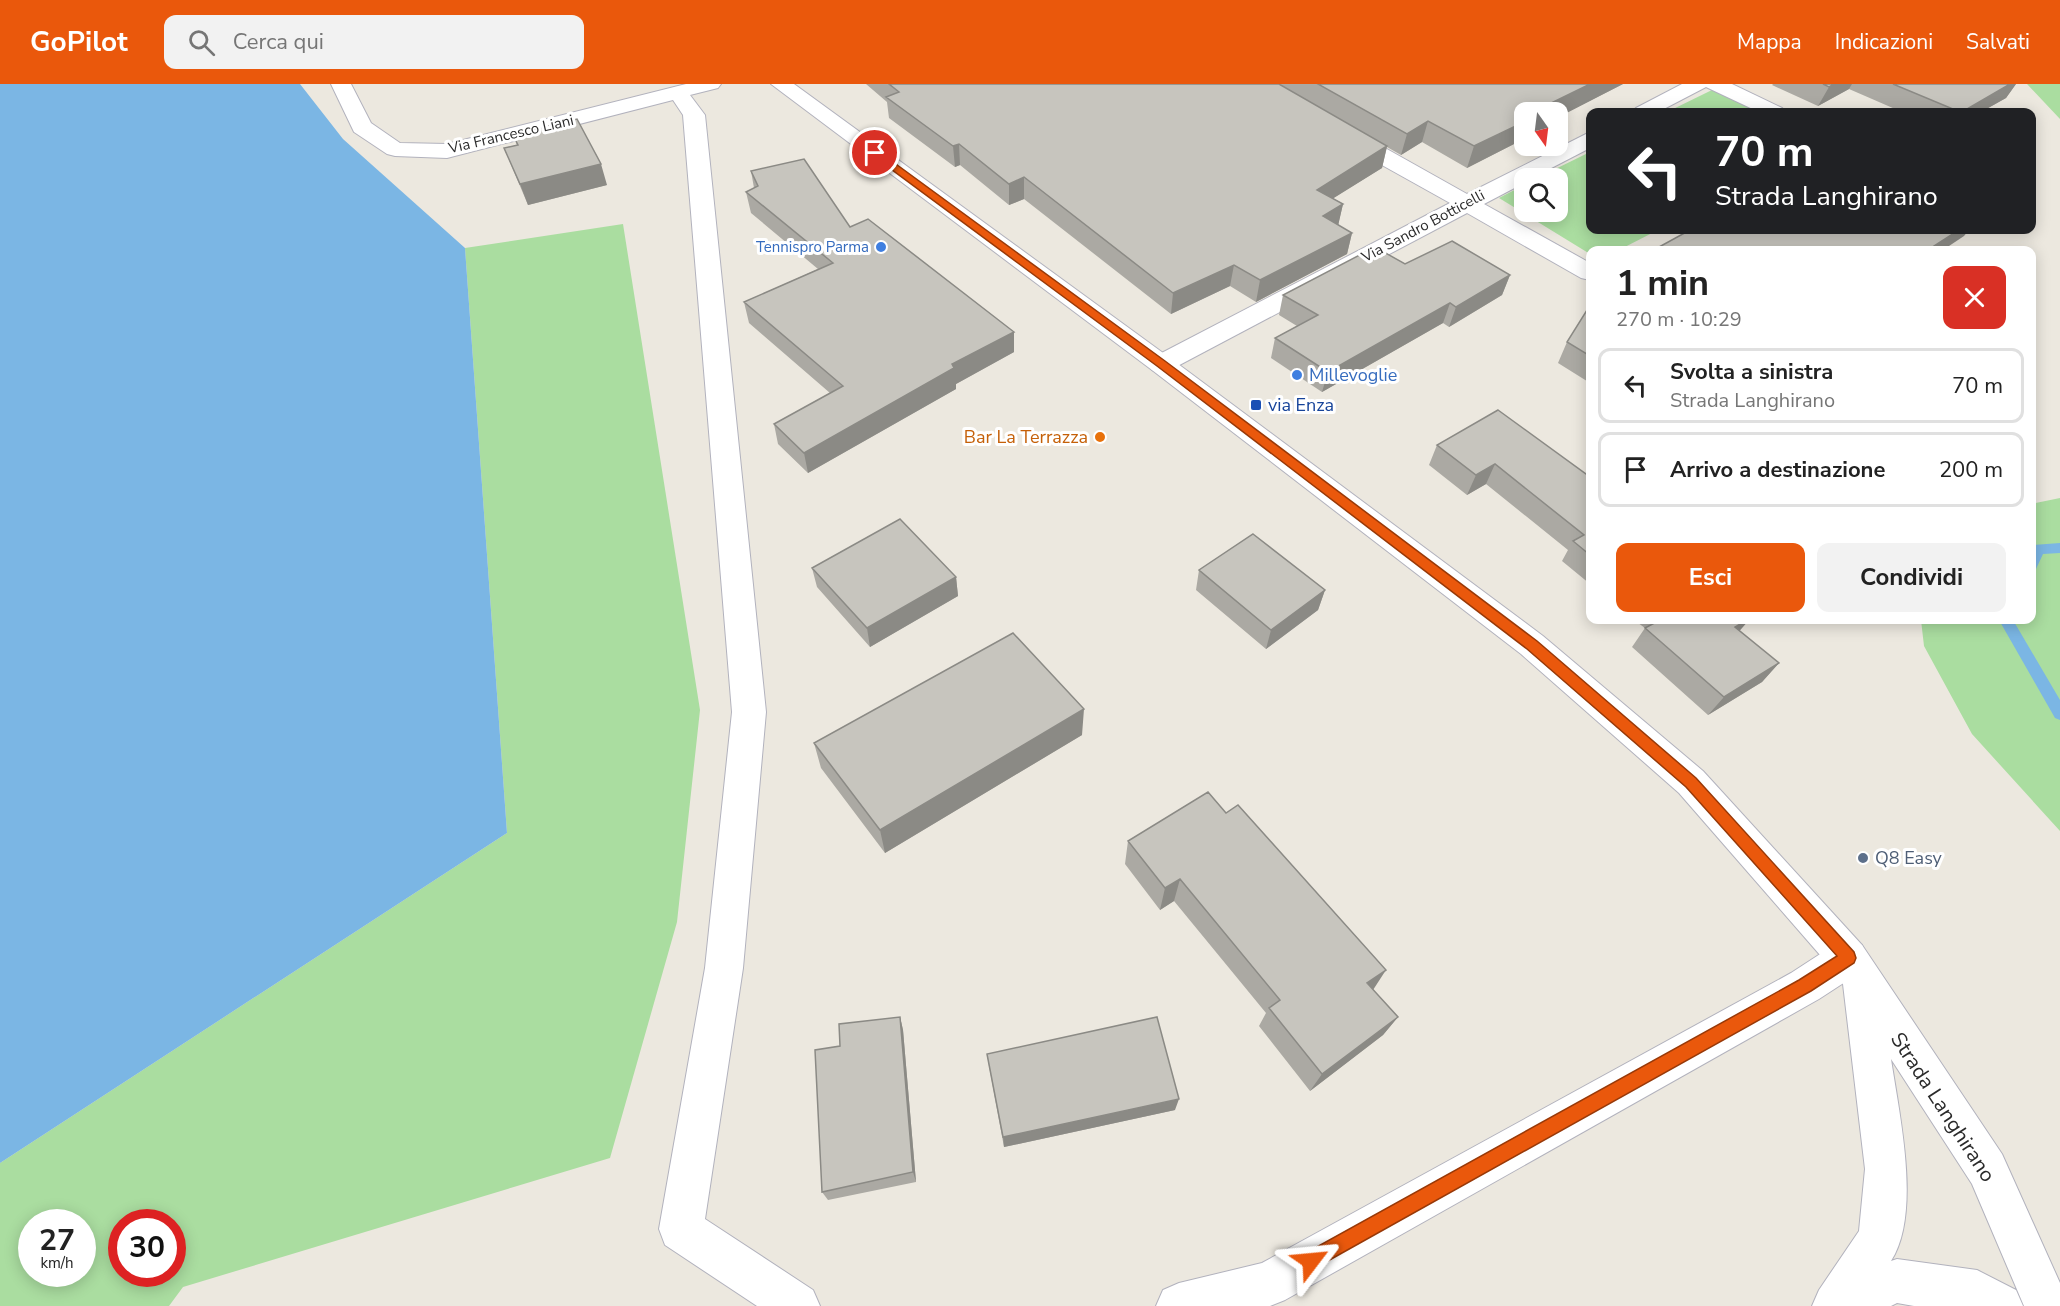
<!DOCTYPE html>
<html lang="it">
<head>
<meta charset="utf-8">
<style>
  :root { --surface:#fff; --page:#f2f2f2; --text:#222; --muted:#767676; --line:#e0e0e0; --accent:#ea580c }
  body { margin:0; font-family:"Nunito Sans",sans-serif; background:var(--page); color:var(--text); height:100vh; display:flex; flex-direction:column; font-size:22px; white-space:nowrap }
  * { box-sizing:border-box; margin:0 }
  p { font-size:20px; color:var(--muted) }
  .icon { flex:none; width:33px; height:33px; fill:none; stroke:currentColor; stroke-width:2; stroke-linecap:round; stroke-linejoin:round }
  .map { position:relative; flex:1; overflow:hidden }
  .side { position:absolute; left:1586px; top:162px; width:450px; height:378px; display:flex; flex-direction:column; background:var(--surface); border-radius:12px; box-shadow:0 3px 15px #0003 }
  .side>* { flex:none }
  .top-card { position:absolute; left:1586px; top:24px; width:450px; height:126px; border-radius:12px; box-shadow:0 3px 15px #0003; background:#202124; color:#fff; overflow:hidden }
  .needle { width:39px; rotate:166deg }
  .fabs { position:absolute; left:1514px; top:18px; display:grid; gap:12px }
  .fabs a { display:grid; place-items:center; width:54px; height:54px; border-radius:12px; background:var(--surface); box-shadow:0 3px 15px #0003; font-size:30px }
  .speed { position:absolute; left:18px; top:1125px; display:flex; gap:12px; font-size:30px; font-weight:700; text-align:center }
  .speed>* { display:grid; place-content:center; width:78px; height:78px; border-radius:50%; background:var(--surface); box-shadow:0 3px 15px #0003; line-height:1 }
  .speed small { font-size:15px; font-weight:400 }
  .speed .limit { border:9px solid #d22; background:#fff; color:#111 }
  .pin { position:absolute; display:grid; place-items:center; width:51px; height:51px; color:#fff; margin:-26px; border:3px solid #fff; border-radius:50%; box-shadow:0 2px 6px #0007 }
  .me { position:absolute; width:66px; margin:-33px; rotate:61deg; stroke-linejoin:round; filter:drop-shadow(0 0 4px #0008) }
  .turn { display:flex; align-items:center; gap:21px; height:126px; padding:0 30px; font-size:27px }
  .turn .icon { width:78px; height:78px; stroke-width:2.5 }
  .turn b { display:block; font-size:42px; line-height:51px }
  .round { display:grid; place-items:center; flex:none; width:63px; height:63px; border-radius:12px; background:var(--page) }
  .summary { display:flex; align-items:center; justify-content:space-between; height:102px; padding:0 30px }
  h1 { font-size:36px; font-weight:700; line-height:45px }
  .button { display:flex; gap:12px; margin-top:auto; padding:12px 30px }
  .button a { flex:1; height:69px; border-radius:12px; background:var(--accent); color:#fff; font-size:24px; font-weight:700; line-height:69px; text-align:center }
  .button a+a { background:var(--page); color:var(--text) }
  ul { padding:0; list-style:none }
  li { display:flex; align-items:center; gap:18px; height:75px; margin:0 12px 9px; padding:0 18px; border:3px solid var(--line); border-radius:12px }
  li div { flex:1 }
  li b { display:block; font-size:22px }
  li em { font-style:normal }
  header { display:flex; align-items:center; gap:36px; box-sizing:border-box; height:84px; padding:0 30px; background:var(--accent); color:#fff }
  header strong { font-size:28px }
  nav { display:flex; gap:33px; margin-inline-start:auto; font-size:21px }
  .search { width:420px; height:54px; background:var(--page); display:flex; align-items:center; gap:15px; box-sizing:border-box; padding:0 21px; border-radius:12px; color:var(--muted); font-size:22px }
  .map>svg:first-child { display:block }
  .green { fill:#aadda0; fill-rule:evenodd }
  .water { fill:#7bb6e4 }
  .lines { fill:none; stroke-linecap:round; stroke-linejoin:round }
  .stream { fill:#7bb6e4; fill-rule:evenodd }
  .street-casing { stroke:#b2b2bd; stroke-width:2 }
  .secondary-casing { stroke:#b2b2bd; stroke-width:2 }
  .street { fill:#fff; fill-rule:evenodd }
  .secondary { fill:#fff; fill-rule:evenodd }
  .wall { fill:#aba9a3 }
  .shaded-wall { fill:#8b8a85 }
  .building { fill:#c7c5be; stroke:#8b8a85; stroke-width:1.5 }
  .route { fill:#ea580c; stroke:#983908; stroke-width:1.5 }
  .shop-dot { fill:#3f7fe0; stroke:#fff; stroke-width:2 }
  .transit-dot { fill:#1a4fb4; stroke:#fff; stroke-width:2 }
  .food-dot { fill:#e8710a; stroke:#fff; stroke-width:2 }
  .service-dot { fill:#5c6f8a; stroke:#fff; stroke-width:2 }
  .labels { text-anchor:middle; stroke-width:6; stroke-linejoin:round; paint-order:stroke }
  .far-street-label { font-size:15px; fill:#2b2b2b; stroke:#fff }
  .far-shop-label { font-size:15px; fill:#366cbe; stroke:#fff; text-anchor:end }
  .shop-label { font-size:18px; fill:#366cbe; stroke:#fff; text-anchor:start }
  .transit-label { font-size:18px; fill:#164399; stroke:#fff; text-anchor:start }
  .food-label { font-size:18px; fill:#c56008; stroke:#fff; text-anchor:end }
  .service-label { font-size:18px; fill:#4e5e75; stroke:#fff; text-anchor:start }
  .near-street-label { font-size:21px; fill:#2b2b2b; stroke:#fff }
</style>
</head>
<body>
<header>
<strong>GoPilot</strong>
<div class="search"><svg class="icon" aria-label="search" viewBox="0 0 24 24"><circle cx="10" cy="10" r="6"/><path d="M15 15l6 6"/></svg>Cerca qui</div>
<nav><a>Mappa</a><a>Indicazioni</a><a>Salvati</a></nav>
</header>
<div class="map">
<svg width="2060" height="1222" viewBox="0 0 2060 1222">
  <rect width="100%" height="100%" fill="#ece8df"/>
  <!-- green -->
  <path class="green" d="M 2027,0 L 2060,0 L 2060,35 Z
    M 1712,6 L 1761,28 L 1667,28 Z
    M 1590,68 L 1590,146 L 1658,146 L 1619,166 L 1590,166 L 1590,170 L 1499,114 L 1524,101 L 1524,128 L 1557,128 L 1557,94 L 1537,94 Z
    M 623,140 L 700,626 L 677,838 L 610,1074 L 183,1203 L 169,1222 L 0,1222 L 0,1079 L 507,749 L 465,164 ZM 32,1138 L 82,1138 L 82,1190 L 32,1190 ZM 122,1138 L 172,1138 L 172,1190 L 122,1190 Z
    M 2060,414 L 2060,747 L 1972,650 L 1924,562 L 1921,536 L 2031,536 L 2031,420 Z"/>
  <!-- water -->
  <path class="water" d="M 0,0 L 300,0 L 343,55 L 465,164 L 507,749 L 0,1079 Z"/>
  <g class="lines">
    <!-- stream -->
    <path class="stream" d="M 2060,459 L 2060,469 L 2043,470 L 2036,485 L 2031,486 L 2031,465 L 2033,461 Z
      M 1999,536 L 2013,536 L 2060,616 L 2060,636 L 2055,634 Z"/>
    <!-- street casing -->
    <g class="street-casing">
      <path id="street" d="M 331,0 L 351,0 L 371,39 L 400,59 L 447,60 L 686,0 L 721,0 L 718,4 L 690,11 L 705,31 L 766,628 L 743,884 L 705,1135 L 813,1206 L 820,1222 L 757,1222 L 665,1161 L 659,1145 L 705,884 L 732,628 L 683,31 L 673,16 L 447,74 L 395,72 L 387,70 L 354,48 Z
        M 1682,0 L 1732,0 L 1782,24 L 1786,28 L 1759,28 L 1706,3 L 1658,28 L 1632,28 L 1636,24 Z
        M 1345,45 L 1353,46 L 1467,110 L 1590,48 L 1590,64 L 1532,94 L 1524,94 L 1524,99 L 1484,120 L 1590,179 L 1590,196 L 1581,194 L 1467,129 L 1170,286 L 1161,289 L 1152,286 L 1148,280 L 1152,274 L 1450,119 L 1337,56 L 1334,51 L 1337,46 Z
        M 1848,856 L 1862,861 L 1867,874 L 1862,887 L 1819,915 L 1285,1216 L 1270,1222 L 1156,1222 L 1163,1206 L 1179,1199 L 1262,1179 L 1791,889 L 1834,861 Z"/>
    </g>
    <!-- secondary casing -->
    <g class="secondary-casing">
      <path id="secondary" d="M 771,0 L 794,0 L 1170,274 L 1543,552 L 1703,687 L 1862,861 L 2002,1070 L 2060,1199 L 2060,1222 L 2024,1222 L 1972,1100 L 1891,975 C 1899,1029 1922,1129 1891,1177 L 1897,1175 L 1977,1186 L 2016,1206 L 2023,1222 L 1914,1222 L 1897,1219 L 1891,1222 L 1812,1222 L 1819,1206 L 1859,1147 L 1865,1085 L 1843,900 L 1834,887 L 1679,709 L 1521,570 L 1152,286 Z"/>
    </g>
    <!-- street -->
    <use href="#street" class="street"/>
    <!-- secondary -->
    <use href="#secondary" class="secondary"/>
  </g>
  <!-- wall -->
  <path class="wall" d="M 866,0 L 1623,0 L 1516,54 L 1514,60 L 1467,84 L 1422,58 L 1401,71 L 1387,63 L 1382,84 L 1333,114 L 1343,120 L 1338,141 L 1352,149 L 1347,170 L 1256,218 L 1230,202 L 1171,230 L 1024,115 L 1009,121 L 960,81 L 955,83 L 889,34 L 887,18 Z
    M 1773,0 L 2016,0 L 2006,14 L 1981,28 L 1902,28 L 1849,5 L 1818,22 L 1772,1 Z
    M 513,51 L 607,101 L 528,121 L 504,64 L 517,61 Z
    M 751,87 L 850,143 L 1014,268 L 956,300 L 956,305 L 808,389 L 778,360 L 774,340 L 830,309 L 749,239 L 744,218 L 818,185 L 751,129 L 746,108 L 754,104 Z
    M 1405,180 L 1510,191 L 1502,211 L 1449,243 L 1443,239 L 1322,308 L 1271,274 L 1275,254 L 1297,242 L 1279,231 L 1283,211 Z
    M 1590,228 L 1590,299 L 1558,279 L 1567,258 Z
    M 1437,361 L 1590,393 L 1590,500 L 1562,477 L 1568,466 L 1486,400 L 1467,411 L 1429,381 Z
    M 812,484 L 956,493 L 958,512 L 870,563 L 817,503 Z
    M 1199,486 L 1325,506 L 1318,526 L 1266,565 L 1196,506 Z
    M 1634,536 L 1749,536 L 1739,547 L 1779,579 L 1762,598 L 1708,631 L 1632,563 L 1645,544 Z
    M 1082,651 L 885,769 L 821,684 L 814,659 Z
    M 1128,757 L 1373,906 L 1398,933 L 1383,951 L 1310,1007 L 1259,942 L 1266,929 L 1174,817 L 1160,826 L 1125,780 Z
    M 900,933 L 903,946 L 916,1098 L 828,1116 L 822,1108 L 840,962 Z
    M 987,970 L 1175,1026 L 1004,1063 L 989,982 Z"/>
  <!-- shaded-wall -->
  <path class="shaded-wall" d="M 1590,0 L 1623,0 L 1557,34 L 1557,28 L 1533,28 Z
    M 1834,0 L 1852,0 L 1849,5 L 1818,22 L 1829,3 Z
    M 2010,0 L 2016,0 L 2006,14 L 1981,28 L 1962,28 Z
    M 1524,33 L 1524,51 L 1516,54 L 1514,60 L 1467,84 L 1474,62 Z
    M 1428,37 L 1422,58 L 1401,71 L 1407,50 Z
    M 959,60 L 960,81 L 955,83 L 953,62 Z
    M 1387,62 L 1382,84 L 1313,127 L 1317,106 Z
    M 601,80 L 607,101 L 528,121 L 520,100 Z
    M 1024,93 L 1024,115 L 1009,121 L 1009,100 Z
    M 1343,120 L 1338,142 L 1323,132 Z
    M 1959,146 L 1969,146 L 1964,152 L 1943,166 L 1928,166 Z
    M 1352,149 L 1347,170 L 1256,218 L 1260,196 Z
    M 1234,181 L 1230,202 L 1171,230 L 1173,209 Z
    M 1510,191 L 1502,211 L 1449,243 L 1456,223 Z
    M 1450,219 L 1443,239 L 1322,308 L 1328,288 Z
    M 1014,248 L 1014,268 L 956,300 L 956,305 L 808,389 L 804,369 L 952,280 Z
    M 1495,380 L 1486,400 L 1467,411 L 1476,391 Z
    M 956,493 L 958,512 L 870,563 L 867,544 Z
    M 1325,506 L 1318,526 L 1266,565 L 1271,546 Z
    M 1747,536 L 1749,536 L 1735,552 L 1735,543 Z
    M 1779,579 L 1762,598 L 1708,631 L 1724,613 Z
    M 1084,625 L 1082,651 L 885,769 L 880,746 Z
    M 1180,795 L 1174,817 L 1160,826 L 1165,804 Z
    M 1386,886 L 1373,906 L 1367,899 Z
    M 900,933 L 903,946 L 916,1098 L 913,1088 Z
    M 1398,933 L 1383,951 L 1310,1007 L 1322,990 Z
    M 1179,1015 L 1175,1026 L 1004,1063 L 1003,1053 Z"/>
  <!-- building -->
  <path class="building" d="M 889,0 L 1279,0 L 1387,62 L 1317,106 L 1343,120 L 1323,132 L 1352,149 L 1260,196 L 1234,181 L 1173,209 L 1024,93 L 1009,100 L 959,60 L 953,62 L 886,13 L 899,8 Z
    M 1318,0 L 1590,0 L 1533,28 L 1524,28 L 1524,33 L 1518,36 L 1522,39 L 1474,62 L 1428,37 L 1407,50 Z
    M 1823,0 L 1834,0 L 1829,3 Z
    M 1893,0 L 2010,0 L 1962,28 L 1960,28 Z
    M 577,35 L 601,80 L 520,100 L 504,64 L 518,61 L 513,51 Z
    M 804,75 L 850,143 L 868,135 L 1014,248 L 952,280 L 954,284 L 804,369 L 774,340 L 843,302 L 744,218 L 833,179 L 746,108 L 758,102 L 751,87 Z
    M 1690,146 L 1959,146 L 1928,166 L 1665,166 L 1659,163 Z
    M 1452,157 L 1510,191 L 1456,223 L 1450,219 L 1328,288 L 1275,254 L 1318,231 L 1283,211 L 1375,163 L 1405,180 Z
    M 1587,226 L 1590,228 L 1590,272 L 1567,258 Z
    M 1498,326 L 1590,393 L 1590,471 L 1573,457 L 1584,451 L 1495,380 L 1476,391 L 1437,361 Z
    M 900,435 L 956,493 L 867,544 L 812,484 Z
    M 1253,450 L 1325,506 L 1271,546 L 1199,486 Z
    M 1660,536 L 1747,536 L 1735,543 L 1779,579 L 1724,613 L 1645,544 Z
    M 1013,549 L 1084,625 L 880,746 L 814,659 Z
    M 1208,708 L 1226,729 L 1238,721 L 1386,886 L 1367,899 L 1398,933 L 1322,990 L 1269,924 L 1280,916 L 1180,795 L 1165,804 L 1128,757 Z
    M 900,933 L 913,1088 L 822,1108 L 815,966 L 840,962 L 839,940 Z
    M 1157,933 L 1179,1015 L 1003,1053 L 987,970 Z"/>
  <!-- route -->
  <path class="route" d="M 872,67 L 878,67 L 1165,277 L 1537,557 L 1696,694 L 1854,868 L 1856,874 L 1854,879 L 1811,907 L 1317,1183 L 1311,1186 L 1304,1183 L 1301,1177 L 1304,1170 L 1799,896 L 1837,872 L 1686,703 L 1527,565 L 1157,282 L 872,71 Z"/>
  <!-- markers -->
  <g class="shop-dot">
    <circle cx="881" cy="163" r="6"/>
    <circle cx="1297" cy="291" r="6"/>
  </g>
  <rect class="transit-dot" x="1250" y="315" width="12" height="12" rx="3"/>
  <circle class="food-dot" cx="1100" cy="353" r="6"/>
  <circle class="service-dot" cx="1863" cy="774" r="6"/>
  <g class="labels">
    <!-- far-street labels -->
    <g class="far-street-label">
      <text transform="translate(511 50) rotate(-13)" y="5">Via Francesco Liani</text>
      <text transform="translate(1423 142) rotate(-28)" y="5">Via Sandro Botticelli</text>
    </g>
    <!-- far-shop labels -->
    <g class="far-shop-label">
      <text x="869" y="168">Tennispro Parma</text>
    </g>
    <!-- shop labels -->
    <g class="shop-label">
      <text x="1309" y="297">Millevoglie</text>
    </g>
    <!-- transit labels -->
    <g class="transit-label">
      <text x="1268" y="327">via Enza</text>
    </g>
    <!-- food labels -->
    <g class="food-label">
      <text x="1088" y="359">Bar La Terrazza</text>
    </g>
    <!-- service labels -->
    <g class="service-label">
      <text x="1875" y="780">Q8 Easy</text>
    </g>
    <!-- near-street labels -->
    <g class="near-street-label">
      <text transform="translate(1943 1023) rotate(57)" y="7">Strada Langhirano</text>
    </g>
  </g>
</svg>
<div class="fabs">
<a><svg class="needle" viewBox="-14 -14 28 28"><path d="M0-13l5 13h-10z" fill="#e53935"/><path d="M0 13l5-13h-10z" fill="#767676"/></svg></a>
<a><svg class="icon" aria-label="search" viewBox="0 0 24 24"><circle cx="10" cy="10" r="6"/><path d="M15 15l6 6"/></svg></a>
</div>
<div class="speed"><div>27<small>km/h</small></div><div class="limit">30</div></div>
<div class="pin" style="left:875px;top:69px;background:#d93025"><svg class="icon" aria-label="arrive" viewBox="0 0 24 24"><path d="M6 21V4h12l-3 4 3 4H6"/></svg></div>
<svg class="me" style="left:1311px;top:1177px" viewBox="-20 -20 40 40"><path d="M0-17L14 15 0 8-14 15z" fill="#ea580c" stroke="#fff" stroke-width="4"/></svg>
<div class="top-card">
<div class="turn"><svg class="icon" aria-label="left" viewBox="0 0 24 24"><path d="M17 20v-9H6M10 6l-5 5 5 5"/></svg><div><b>70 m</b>Strada Langhirano</div></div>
</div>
<section class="side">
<div class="summary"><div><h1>1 min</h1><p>270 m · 10:29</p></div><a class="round" style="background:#d93025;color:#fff"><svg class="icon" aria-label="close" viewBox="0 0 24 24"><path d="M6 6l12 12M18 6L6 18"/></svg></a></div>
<ul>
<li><svg class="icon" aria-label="left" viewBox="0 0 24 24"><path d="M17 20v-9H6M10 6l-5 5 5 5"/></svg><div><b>Svolta a sinistra</b><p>Strada Langhirano</p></div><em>70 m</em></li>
<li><svg class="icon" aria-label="arrive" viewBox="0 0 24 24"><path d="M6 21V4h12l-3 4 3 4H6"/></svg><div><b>Arrivo a destinazione</b></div><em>200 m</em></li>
</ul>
<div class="button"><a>Esci</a><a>Condividi</a></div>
</section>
</div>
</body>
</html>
